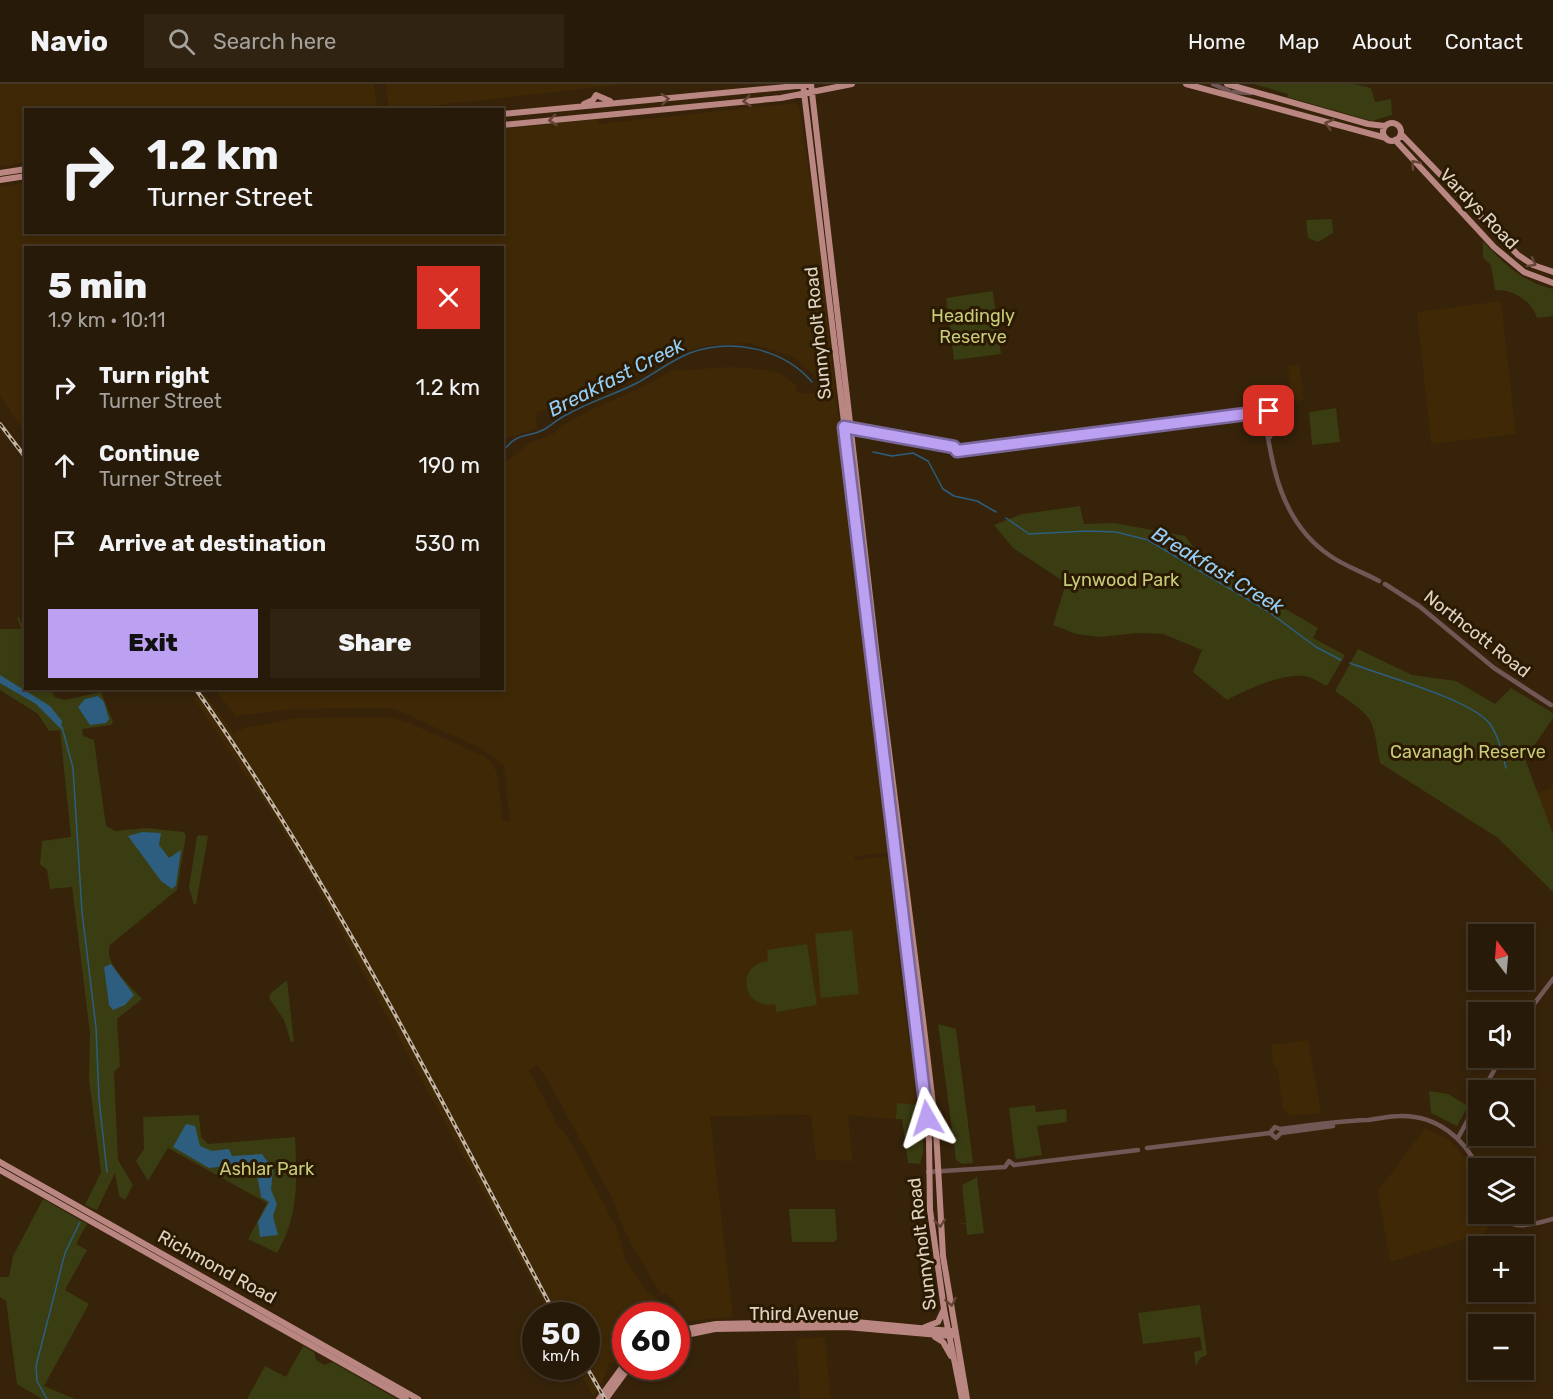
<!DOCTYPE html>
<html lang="en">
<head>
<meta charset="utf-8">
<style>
  :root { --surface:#281a08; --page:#302312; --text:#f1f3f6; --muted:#a5a19c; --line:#443829; --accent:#bca0f2 }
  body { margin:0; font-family:Rubik,sans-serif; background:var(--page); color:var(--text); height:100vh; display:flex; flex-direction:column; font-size:22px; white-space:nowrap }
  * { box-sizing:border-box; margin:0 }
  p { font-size:20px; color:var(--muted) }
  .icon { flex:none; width:33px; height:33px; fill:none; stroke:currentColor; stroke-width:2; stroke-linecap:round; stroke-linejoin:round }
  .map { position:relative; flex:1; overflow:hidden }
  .sheet { position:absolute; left:24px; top:162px; width:480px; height:444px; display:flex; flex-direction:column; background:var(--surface); border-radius:0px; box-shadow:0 3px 9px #0003,0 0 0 2px var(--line) }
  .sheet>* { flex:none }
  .hud { position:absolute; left:24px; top:24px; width:480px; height:126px; border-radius:0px; box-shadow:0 3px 9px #0003,0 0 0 2px var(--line); background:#281a08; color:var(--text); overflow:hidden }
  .needle { width:39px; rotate:344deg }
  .controls { position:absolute; left:1468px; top:840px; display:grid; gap:12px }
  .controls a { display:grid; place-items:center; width:66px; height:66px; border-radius:0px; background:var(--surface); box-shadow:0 3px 9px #0003,0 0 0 2px var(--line); font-size:30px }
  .speed { position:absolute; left:522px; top:1218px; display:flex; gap:12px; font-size:30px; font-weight:700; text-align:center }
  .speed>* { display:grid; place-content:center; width:78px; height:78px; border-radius:50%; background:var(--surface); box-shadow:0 3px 9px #0003,0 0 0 2px var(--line); line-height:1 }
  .speed small { font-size:15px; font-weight:400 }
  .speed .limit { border:9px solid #d22; background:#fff; color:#111 }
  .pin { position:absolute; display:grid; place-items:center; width:51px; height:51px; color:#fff; margin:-26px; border-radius:12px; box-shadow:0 3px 9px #0006 }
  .me { position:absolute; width:66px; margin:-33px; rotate:354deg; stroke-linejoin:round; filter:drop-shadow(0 0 4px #0008) }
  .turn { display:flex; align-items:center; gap:21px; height:126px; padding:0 24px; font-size:27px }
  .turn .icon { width:78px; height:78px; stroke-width:2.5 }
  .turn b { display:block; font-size:42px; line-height:51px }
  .round { display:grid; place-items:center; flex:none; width:63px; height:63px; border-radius:0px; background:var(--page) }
  .headline { display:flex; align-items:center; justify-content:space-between; height:102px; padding:0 24px }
  h1 { font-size:36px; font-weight:800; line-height:45px }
  .button { display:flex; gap:12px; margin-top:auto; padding:12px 24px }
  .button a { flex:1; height:69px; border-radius:0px; background:var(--accent); color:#111; font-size:24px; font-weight:800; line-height:69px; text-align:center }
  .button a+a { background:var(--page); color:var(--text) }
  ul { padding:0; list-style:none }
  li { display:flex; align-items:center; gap:18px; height:78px; padding:0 24px }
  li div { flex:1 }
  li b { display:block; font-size:22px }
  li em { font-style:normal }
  header { display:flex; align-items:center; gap:36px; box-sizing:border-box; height:84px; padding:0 30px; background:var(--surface); border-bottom:2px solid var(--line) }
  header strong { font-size:28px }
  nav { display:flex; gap:33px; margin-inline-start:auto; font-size:21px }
  .search { width:420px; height:54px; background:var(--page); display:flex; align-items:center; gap:15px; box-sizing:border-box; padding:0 21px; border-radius:0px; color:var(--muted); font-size:22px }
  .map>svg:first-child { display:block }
  .built { fill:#3f2806 }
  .green { fill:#3a3c12 }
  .water { fill:#2d5e7f }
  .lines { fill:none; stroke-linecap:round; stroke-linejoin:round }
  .stream { stroke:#2d5e7f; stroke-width:1.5 }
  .minor { stroke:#715755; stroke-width:4.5 }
  .major { stroke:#ba8682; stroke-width:6 }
  .rail-casing { stroke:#c2b5a4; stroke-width:4 }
  .rail { stroke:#2b1a02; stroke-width:1.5; stroke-dasharray:4.5; stroke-linecap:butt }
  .oneway { stroke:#644535 }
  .route-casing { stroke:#7a689d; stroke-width:15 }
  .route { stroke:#bca0f2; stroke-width:10 }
  .labels { text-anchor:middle; stroke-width:6; stroke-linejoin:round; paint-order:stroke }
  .street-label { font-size:18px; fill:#e0d4c5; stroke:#2b1a02 }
  .park-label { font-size:18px; fill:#c7cc7a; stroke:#2b1a02 }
  .water-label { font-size:20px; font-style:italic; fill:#94cef8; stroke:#2b1a02 }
</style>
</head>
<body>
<header>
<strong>Navio</strong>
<div class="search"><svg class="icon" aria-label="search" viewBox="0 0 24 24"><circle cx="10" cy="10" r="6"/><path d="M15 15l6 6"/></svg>Search here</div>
<nav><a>Home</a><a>Map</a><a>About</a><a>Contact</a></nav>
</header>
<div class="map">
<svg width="1553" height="1315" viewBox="0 0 1553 1315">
  <rect width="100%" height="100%" fill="#36230a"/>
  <!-- built -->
  <path class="built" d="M 0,0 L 374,0 L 377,22 L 366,26 L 26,26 L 25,78 L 0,83 Z
    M 386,0 L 627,0 L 395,26 L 389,25 Z
    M 795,19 L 799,23 L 817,139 L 847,419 L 848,452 L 854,474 L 890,768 L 854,773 L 855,776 L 886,772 L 887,775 L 891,775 L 899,844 L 896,851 L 909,961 L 916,972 L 923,1038 L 848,1031 L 853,1077 L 816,1076 L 811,1031 L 710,1032 L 733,1233 L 688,1237 L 668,1210 L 661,1210 L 638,1172 L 625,1148 L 611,1112 L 546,993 L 537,981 L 529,986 L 560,1046 L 562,1045 L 577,1069 L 617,1145 L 626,1177 L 648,1209 L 657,1214 L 666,1231 L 626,1232 L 625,1270 L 617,1279 L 609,1279 L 602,1299 L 593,1312 L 577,1283 L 586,1282 L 586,1232 L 550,1231 L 315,800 L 268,723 L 194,615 L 205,610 L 234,650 L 244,644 L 296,634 L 389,633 L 409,639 L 484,672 L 491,678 L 497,689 L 503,737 L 510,737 L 504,682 L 480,664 L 397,626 L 391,624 L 294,625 L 236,632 L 214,605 L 502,604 L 503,380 L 531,358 L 552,351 L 562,341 L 597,323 L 636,306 L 671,287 L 728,283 L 762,285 L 780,289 L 795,300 L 797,309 L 818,309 L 816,293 L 796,275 L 779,268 L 748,259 L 705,262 L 687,267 L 603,308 L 535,329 L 537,345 L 503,355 L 502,164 L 26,164 L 25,349 L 0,312 L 0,103 L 25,98 L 26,148 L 502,148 L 503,45 L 598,35 L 599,40 Z
    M 1501,217 L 1516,350 L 1431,360 L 1417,228 Z
    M 1299,280 L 1304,316 L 1293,318 L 1288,282 Z
    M 1553,703 L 1553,750 L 1537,709 Z
    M 1308,956 L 1321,1029 L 1291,1032 L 1283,1026 L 1277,983 L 1273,983 L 1271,961 Z
    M 1425,1044 L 1451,1057 L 1471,1082 L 1479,1111 L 1479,1130 L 1484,1130 L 1491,1139 L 1484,1149 L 1390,1178 L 1378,1107 Z
    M 825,1253 L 831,1314 L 800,1314 L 796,1255 Z"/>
  <!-- green -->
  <path class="green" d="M 1254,0 L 1354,0 L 1371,4 L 1375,18 L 1391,15 L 1392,31 L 1372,37 L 1287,13 L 1288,10 Z
    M 1332,135 L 1333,149 L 1318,158 L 1308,154 L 1306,136 Z
    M 1483,157 C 1504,180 1522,198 1553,205 L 1553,232 L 1537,234 C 1532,217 1513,205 1495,206 L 1491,181 L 1483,173 Z
    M 993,207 L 1001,270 L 954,276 L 946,214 Z
    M 1336,324 L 1340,358 L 1312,361 L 1309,328 Z
    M 1080,422 L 1084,440 L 1114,439 L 1185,452 L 1204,477 L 1318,544 L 1313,554 L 1345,571 L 1327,602 C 1320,599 1312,593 1305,592 C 1282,589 1246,606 1227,616 L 1193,588 L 1202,566 L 1163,550 L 1137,549 L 1101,553 L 1076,550 L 1053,541 L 1066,499 L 1013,464 L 994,441 L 1022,430 Z
    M 17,533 L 19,533 L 23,544 L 25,543 L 26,604 L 50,605 L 55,613 L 65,616 L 101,608 L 113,638 L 111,641 L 82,645 L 83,652 L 94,656 L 106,742 L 115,747 L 146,744 L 184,748 L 186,751 L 177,806 L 110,861 C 103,879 131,902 142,915 L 117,935 L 120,982 L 114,988 L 118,1076 L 133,1101 L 125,1116 L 119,1112 L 115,1089 L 97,1126 L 85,1121 L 101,1088 L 89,996 L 90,949 L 72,803 L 50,805 L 47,786 L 40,780 L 42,757 L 71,753 L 60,646 L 49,647 L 38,630 L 0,606 L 0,545 L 21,545 Z
    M 1358,565 L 1412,591 L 1456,597 L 1495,620 L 1511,604 L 1553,629 L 1553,634 L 1525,675 L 1553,750 L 1553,808 L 1498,754 L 1380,679 C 1372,631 1375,635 1335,607 Z
    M 200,751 L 208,752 L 196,820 L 194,821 L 189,803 L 197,752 Z
    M 852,846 L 859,910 L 821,914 L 815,850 Z
    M 807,860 L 817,921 L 776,928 L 775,920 C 742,927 735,880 768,877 L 767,866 Z
    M 287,896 L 294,958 L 291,958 L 284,936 L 269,914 L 270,910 Z
    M 938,940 L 956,945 L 973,1079 L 962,1080 L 956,1076 Z
    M 1429,1007 L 1448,1010 L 1468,1022 L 1457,1042 L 1431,1029 Z
    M 897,1019 L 917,1021 L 916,1037 L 923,1038 L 923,1069 L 920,1080 L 908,1079 L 902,1035 L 896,1035 Z
    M 1035,1021 L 1036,1028 L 1066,1025 L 1067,1038 L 1037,1042 L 1042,1071 L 1017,1075 L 1015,1073 L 1009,1024 Z
    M 199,1031 L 201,1053 L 208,1060 L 295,1053 C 297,1094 299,1133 277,1169 L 248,1155 L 267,1119 L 168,1064 L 148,1097 L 136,1077 L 144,1065 L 143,1033 Z
    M 977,1093 L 984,1149 L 967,1151 L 966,1140 L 954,1140 L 966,1139 L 962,1101 Z
    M 43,1115 L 87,1140 L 76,1160 L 87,1166 L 65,1206 L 89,1220 L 44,1302 L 75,1315 L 42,1315 L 17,1300 L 6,1217 L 0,1213 L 0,1193 L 9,1193 L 13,1172 Z
    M 789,1125 L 835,1125 L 837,1155 L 834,1158 L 792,1158 Z
    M 1200,1221 L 1207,1271 L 1200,1274 L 1196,1282 L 1194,1268 L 1202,1266 L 1200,1253 L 1143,1260 L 1138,1229 Z
    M 303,1262 L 314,1268 L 316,1276 L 324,1281 L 332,1278 L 397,1315 L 247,1315 L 265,1282 L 286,1293 Z"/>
  <!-- water -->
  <path class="water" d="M 0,591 L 50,622 L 62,637 L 61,645 L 36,620 L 0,599 Z
    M 98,612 L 104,618 L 109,635 L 106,639 L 90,641 L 78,623 L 85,615 Z
    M 142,748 L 161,749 L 159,761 L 169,774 L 181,766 L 176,801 L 172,805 L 161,797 L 128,752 Z
    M 111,880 L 134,911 L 125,921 L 113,926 L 109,921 L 104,883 Z
    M 186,1040 L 195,1042 L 200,1062 L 212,1067 L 229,1065 L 232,1072 L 262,1070 L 273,1085 L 271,1106 L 277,1120 L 273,1132 L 278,1151 L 260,1153 L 258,1138 L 269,1118 L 261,1113 L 255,1079 L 209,1084 L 173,1063 Z"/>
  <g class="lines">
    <!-- stream -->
    <path class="stream" d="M 502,368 C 521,345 525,356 545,345 C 553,340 559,334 568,330 C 589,318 613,311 635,300 C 653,291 671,276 690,269 C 732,254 783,264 812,298
      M 873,368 L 892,372 L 913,369 L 928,377 L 943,405 L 954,412 L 977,417 L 996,428
      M 1006,434 L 1029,450 L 1087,447 L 1116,448 L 1148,456 L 1269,528 L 1316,563 L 1341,576
      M 1350,579 C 1383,592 1471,615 1490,640 C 1499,653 1502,669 1506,684
      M 62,643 L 73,684 L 82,828 L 96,943 L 99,1015 L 107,1088
      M 47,1315 L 37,1297 L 36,1282 L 65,1169 L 80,1138"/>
    <!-- minor -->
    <path class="minor" d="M 1213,0 L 1229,7 L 1229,12 L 1233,8 L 1251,9
      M 1264,327 C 1271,381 1281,438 1329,471 C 1344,482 1363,488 1379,497
      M 849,344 L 954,363
      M954.5 364a3.5 3.5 0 1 1 7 0a3.5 3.5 0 1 1-7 0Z
      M 961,365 L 1269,327 L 1272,347 L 1270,353
      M 1385,500 L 1419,522 L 1494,584 L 1551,621
      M 1524,933 L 1553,895
      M 1483,1006 L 1501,974
      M 1270,1049 L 1275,1043 L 1280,1045 C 1309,1041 1339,1037 1368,1036 C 1378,1035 1389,1032 1400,1032 C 1436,1031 1465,1054 1479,1086
      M 1270,1049 L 1276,1054 L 1281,1049
      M 1281,1049 L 1333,1042
      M 1458,1054 L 1479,1015
      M 1147,1064 L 1270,1049
      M 1014,1081 L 1138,1066
      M 1005,1083 L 1009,1077 L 1014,1081
      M 928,1088 L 1005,1083
      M 1496,1130 C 1513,1148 1534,1140 1553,1135"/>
    <!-- major -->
    <path class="major" d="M 803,0 L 923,990 L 929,1056 L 930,1126 L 944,1225 L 962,1315
      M 811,0 L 877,573 L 923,936 L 936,1046 L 943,1172 L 967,1315
      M 1186,0 L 1386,54
      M 1227,0 L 1368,40 L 1385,42
      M 584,20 L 593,16 L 596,11 L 610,17
      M 502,30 L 807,1
      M1383 48a9 9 0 1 1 18 0a9 9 0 1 1-18 0Z
      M 502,41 L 781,14 L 852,0
      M 1401,50 L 1518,171 L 1533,181 L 1553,188
      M 1395,56 L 1494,163 L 1524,188 L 1553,199
      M 0,89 L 26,85
      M 0,96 L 26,92
      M 0,1078 L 418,1315
      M 0,1086 L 406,1315
      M 925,1243 L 938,1238 L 944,1225
      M 676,1247 L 716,1240 L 845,1237 L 951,1247
      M 676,1253 L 715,1245 L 846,1243 L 951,1252
      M 935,1253 L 943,1258 L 951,1272
      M 599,1315 L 626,1278
      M 606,1315 L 630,1282"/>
    <!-- rail casing -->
    <g class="rail-casing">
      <path id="rail" d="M 0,340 L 26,374
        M 195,604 C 335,802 442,1019 556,1232
        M 586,1282 L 605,1315"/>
    </g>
    <!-- rail -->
    <use href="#rail" class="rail"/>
  </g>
  <!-- one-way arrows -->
  <defs><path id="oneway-chevron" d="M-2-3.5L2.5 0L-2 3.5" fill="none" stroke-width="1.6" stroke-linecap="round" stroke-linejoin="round" transform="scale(1.5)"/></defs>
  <g class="oneway">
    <use href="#oneway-chevron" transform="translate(665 15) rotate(-5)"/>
    <use href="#oneway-chevron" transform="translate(747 17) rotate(175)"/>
    <use href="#oneway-chevron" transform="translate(553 36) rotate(174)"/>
    <use href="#oneway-chevron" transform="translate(1329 40) rotate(-164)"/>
    <use href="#oneway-chevron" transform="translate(1415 80) rotate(-130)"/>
    <use href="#oneway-chevron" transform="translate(1532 179) rotate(29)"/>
    <use href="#oneway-chevron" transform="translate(940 1139) rotate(84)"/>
    <use href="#oneway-chevron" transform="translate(951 1218) rotate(79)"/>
  </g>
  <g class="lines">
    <!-- route casing -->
    <g class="route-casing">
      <path id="route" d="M 927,1034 L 844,343 L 954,363 L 957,367 L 1269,327"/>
    </g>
    <!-- route -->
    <use href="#route" class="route"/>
  </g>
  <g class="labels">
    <!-- street labels -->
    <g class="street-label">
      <text transform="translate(1479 125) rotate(46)" y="6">Vardys Road</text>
      <text transform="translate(818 249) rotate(-96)" y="6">Sunnyholt Road</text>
      <text transform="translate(1477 550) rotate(38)" y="6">Northcott Road</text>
      <text transform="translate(922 1160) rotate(-97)" y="6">Sunnyholt Road</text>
      <text transform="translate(217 1183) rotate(29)" y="6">Richmond Road</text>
      <text x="804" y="1236">Third Avenue</text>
    </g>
    <!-- park labels -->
    <g class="park-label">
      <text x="973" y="238">Headingly<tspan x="973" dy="21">Reserve</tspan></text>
      <text x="1121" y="502">Lynwood Park</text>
      <text x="1468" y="674">Cavanagh Reserve</text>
      <text x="267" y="1091">Ashlar Park</text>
    </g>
    <!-- water labels -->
    <g class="water-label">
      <text transform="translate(616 293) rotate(-27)" y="7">Breakfast Creek</text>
      <text transform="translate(1218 486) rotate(31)" y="7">Breakfast Creek</text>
    </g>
  </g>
</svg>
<div class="controls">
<a><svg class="needle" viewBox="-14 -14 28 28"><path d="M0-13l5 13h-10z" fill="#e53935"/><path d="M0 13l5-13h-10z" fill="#a5a19c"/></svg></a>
<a><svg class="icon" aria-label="sound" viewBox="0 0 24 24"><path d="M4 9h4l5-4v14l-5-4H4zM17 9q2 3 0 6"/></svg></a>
<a><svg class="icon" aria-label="search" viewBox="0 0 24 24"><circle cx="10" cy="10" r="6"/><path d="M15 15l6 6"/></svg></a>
<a><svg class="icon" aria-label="layers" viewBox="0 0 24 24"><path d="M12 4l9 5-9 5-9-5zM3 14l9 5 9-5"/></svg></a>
<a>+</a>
<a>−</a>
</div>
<div class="speed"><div>50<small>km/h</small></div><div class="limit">60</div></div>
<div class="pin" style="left:1269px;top:327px;background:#d93025"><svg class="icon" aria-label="arrive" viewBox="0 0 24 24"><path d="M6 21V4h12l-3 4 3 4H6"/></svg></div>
<svg class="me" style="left:927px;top:1034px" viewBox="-20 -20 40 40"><path d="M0-17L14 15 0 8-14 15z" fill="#bca0f2" stroke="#fff" stroke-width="4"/></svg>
<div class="hud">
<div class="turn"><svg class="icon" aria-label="right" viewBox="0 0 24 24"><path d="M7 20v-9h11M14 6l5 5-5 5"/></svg><div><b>1.2 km</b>Turner Street</div></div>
</div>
<section class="sheet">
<div class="headline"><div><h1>5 min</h1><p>1.9 km · 10:11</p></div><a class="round" style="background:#d93025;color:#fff"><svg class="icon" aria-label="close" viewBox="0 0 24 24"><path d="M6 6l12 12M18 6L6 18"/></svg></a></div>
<ul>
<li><svg class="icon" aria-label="right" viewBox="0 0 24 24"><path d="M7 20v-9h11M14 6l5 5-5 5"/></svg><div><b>Turn right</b><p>Turner Street</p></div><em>1.2 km</em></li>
<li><svg class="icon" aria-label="ahead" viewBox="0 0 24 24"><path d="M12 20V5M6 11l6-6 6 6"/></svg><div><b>Continue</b><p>Turner Street</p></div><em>190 m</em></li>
<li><svg class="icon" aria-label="arrive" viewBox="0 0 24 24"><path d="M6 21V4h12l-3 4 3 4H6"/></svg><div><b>Arrive at destination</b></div><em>530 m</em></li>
</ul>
<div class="button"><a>Exit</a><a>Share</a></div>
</section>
</div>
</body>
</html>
